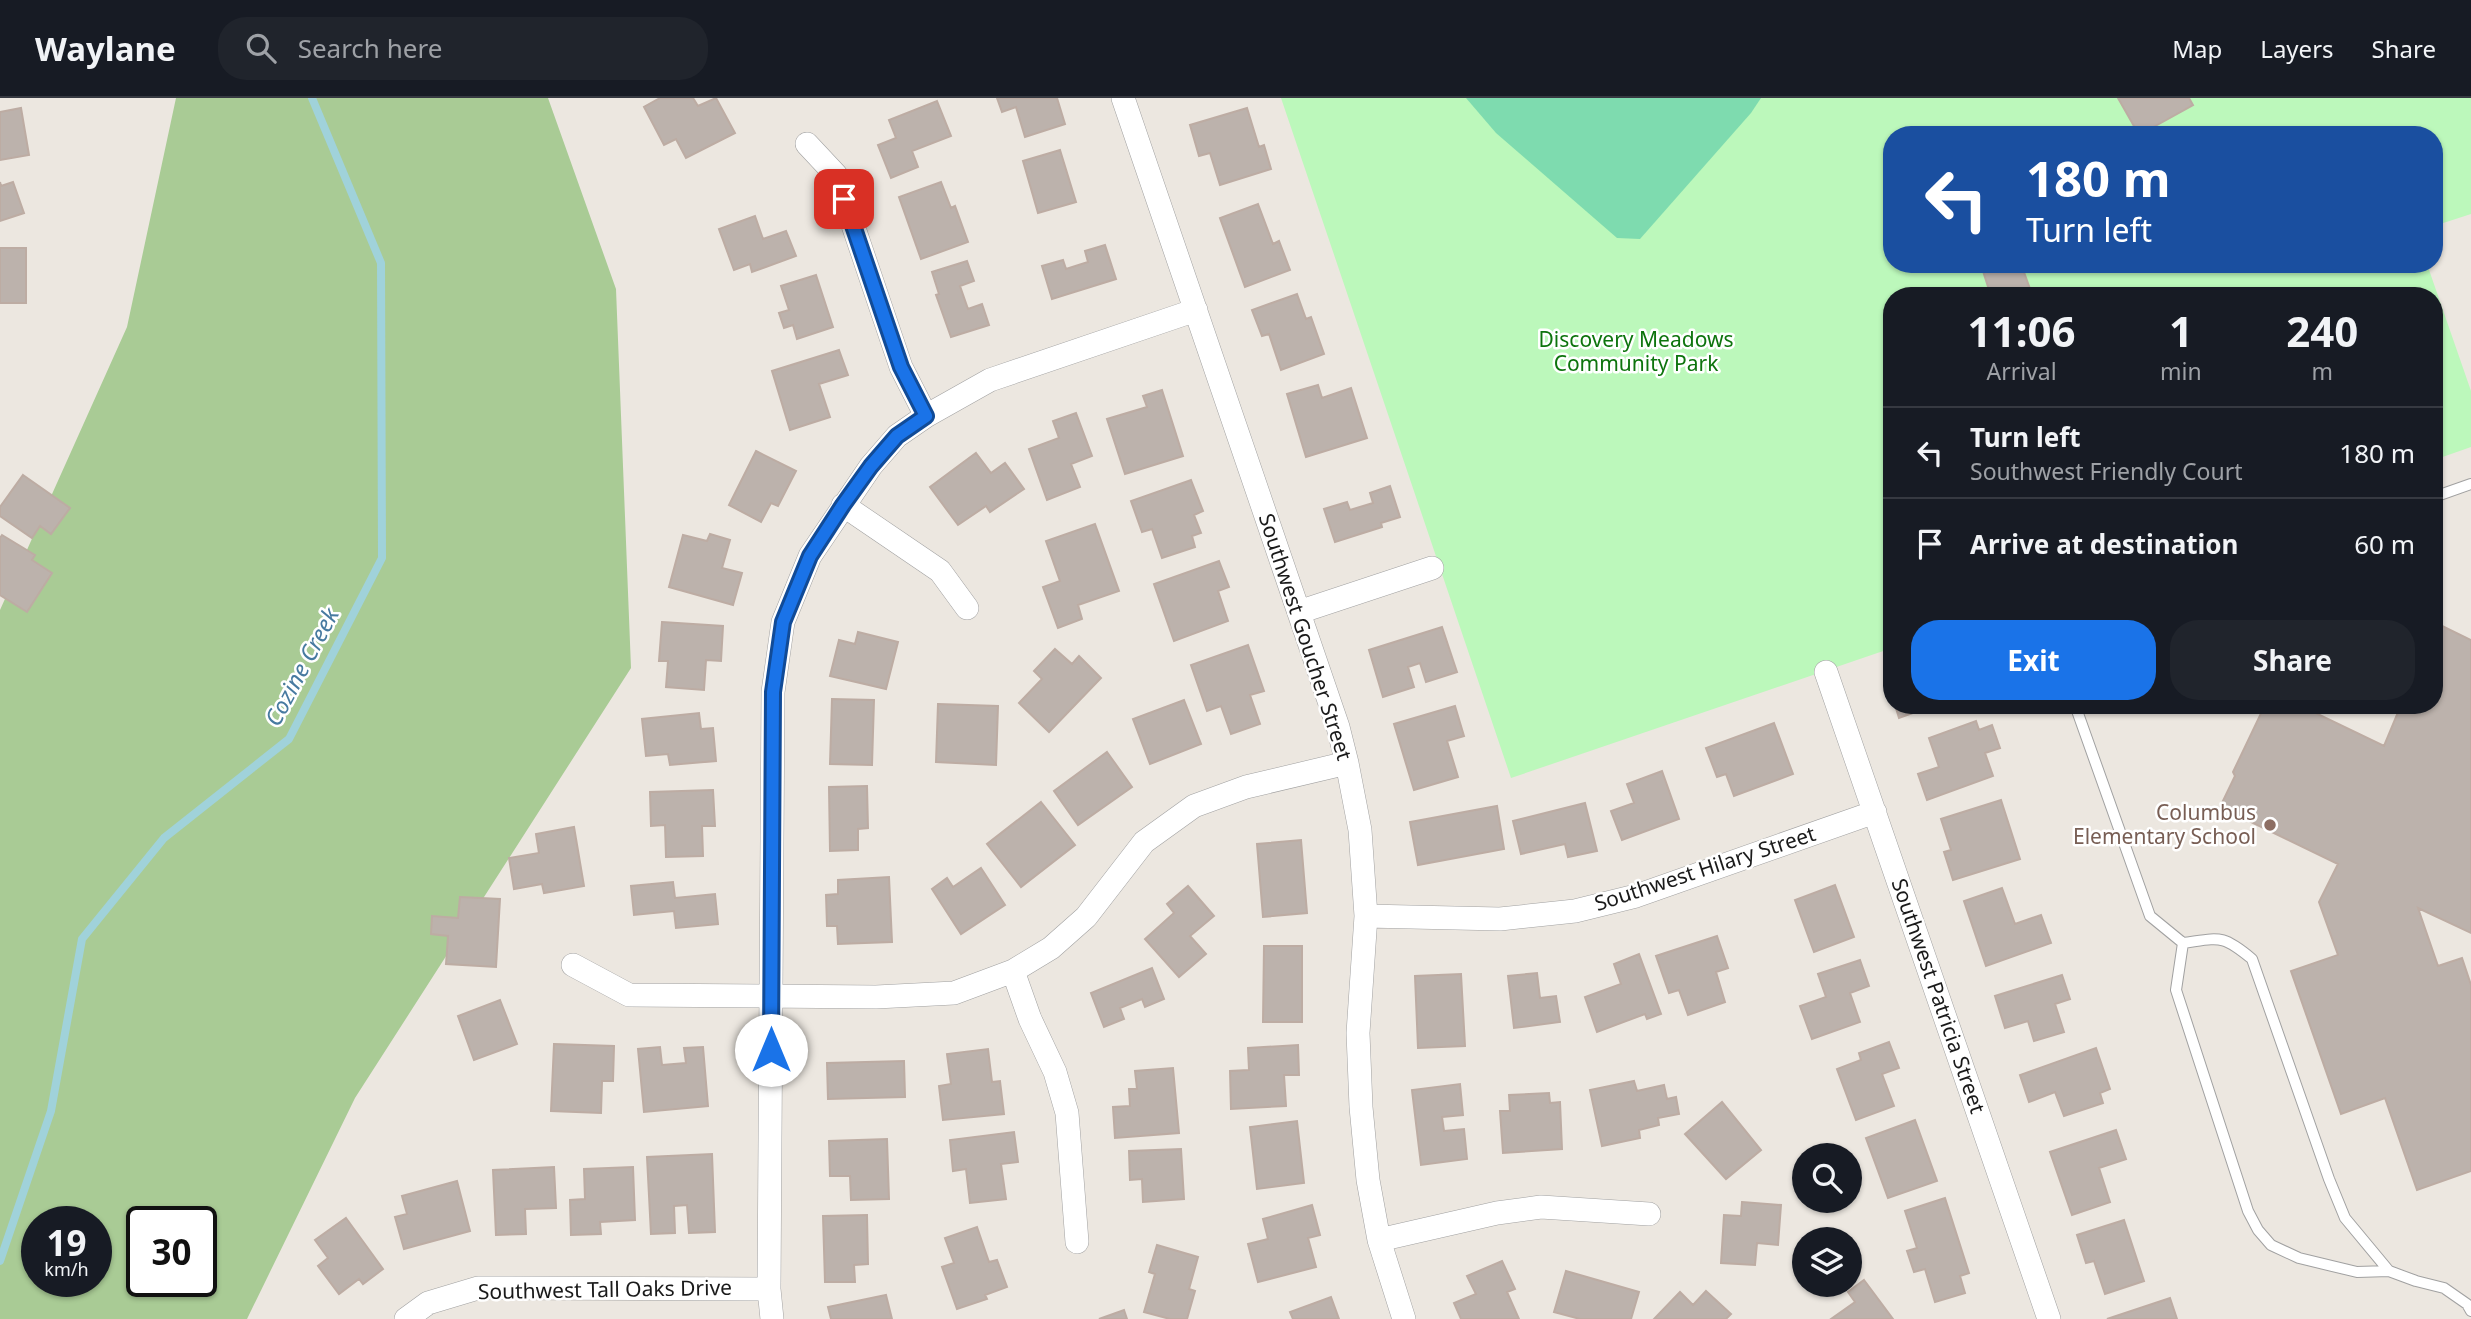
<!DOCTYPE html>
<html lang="en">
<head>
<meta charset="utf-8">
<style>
  :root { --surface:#171b24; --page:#20242c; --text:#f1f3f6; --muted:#9ea1a6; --line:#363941; --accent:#1a73e8 }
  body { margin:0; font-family:"Noto Sans",sans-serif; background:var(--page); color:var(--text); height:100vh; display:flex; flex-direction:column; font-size:26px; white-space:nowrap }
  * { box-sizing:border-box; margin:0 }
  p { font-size:23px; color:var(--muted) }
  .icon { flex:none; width:38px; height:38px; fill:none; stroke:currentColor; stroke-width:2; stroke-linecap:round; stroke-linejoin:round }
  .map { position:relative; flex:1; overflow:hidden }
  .sheet { position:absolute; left:1883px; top:189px; width:560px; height:427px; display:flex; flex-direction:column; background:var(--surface); border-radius:28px; box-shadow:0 2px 5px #0004 }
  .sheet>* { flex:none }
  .guide { position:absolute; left:1883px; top:28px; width:560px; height:147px; border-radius:28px; box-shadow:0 2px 5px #0004; background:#1a4fa0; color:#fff; overflow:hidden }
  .tools { position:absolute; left:1792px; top:1045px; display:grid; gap:14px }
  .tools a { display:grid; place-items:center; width:70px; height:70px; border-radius:50%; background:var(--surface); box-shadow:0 2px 5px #0004; font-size:35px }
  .speed { position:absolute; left:21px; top:1108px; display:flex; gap:14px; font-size:35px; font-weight:700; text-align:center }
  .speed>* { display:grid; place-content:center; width:91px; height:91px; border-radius:50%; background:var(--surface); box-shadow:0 2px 5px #0004; line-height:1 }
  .speed small { font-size:18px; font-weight:400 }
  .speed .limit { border:4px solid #111; border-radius:10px; background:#fff; color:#111 }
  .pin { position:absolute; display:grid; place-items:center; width:60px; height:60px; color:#fff; margin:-30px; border-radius:14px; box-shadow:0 4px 10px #0006 }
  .me { position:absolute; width:77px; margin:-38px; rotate:0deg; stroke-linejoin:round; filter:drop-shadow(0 0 5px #0008) }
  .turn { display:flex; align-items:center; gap:24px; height:147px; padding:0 28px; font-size:32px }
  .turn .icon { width:91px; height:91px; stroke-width:2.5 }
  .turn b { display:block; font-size:49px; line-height:60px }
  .eta { display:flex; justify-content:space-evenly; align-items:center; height:119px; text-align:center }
  .eta b { font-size:42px; font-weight:700; line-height:49px }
  .primary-button { display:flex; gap:14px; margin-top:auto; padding:14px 28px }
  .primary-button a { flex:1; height:80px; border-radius:28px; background:var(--accent); color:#fff; font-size:28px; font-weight:700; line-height:80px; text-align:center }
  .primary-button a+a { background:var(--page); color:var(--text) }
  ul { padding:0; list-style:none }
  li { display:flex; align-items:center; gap:21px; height:91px; padding:0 28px; border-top:2px solid var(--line) }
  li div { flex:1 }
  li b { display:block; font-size:26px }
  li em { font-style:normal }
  header { display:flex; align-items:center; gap:42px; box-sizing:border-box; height:98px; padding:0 35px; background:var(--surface); border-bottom:2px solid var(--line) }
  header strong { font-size:33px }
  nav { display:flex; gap:38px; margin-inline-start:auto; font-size:24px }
  .search { width:490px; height:63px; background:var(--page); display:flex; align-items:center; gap:18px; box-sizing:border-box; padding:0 24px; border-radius:28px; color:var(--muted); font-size:26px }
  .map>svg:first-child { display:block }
  .forest { fill:#a9cb95; fill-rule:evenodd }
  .park { fill:#bcf8bb }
  .pitch { fill:#7edbaf }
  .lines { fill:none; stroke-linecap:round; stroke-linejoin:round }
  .stream { stroke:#a0d2da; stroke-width:8 }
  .building { fill:#bcb2ac; stroke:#bdaca3; stroke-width:2 }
  .service-casing { stroke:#a1a1a1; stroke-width:12 }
  .minor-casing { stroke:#a1a1a1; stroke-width:24 }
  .service { stroke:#fff; stroke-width:10 }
  .minor { stroke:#fff; stroke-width:23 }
  .route-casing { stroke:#114b97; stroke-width:18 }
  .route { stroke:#1a73e8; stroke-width:12 }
  .education-dot { fill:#8d6e63; stroke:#fff; stroke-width:2.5 }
  .labels { text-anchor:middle; stroke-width:5; stroke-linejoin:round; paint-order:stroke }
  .park-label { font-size:21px; fill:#0d740d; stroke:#fff }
  .street-label { font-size:21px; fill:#1a1a1a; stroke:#fff }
  .education-label { font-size:21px; fill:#785e54; stroke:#fff; text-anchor:end }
  .water-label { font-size:23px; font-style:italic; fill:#477aa0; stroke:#fff }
</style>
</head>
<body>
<header>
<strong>Waylane</strong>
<div class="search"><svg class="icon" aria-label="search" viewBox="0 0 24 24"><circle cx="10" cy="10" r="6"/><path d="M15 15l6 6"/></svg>Search here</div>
<nav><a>Map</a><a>Layers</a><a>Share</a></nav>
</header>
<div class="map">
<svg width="2471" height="1221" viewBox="0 0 2471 1221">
  <rect width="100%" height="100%" fill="#ece7e0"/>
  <!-- forest -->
  <path class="forest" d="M 176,0 L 548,0 L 616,191 L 631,570 L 355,1000 L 247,1221 L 0,1221 L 0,512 L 127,229 ZM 37,1124 L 96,1124 L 96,1183 L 37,1183 ZM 142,1124 L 201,1124 L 201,1183 L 142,1183 Z"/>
  <!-- park -->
  <path class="park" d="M 1281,0 L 2471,0 L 2471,116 L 2434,128 L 2434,37 L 1892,37 L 1892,166 L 2427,166 L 2471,293 L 2471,349 L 2434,362 L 2434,198 L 1892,198 L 1892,550 L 1511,680 Z"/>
  <!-- pitch -->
  <path class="pitch" d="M 1466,0 L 1761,0 L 1751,15 L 1640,141 L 1617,140 L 1496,35 Z"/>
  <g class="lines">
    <!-- stream -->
    <path class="stream" d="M 0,1163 L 51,1013 L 82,841 L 164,740 L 289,641 L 382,460 L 381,165 L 312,0"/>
  </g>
  <!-- building -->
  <path class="building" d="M 660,0 L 693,0 L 698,8 L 716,0 L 735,35 L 686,60 L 676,41 L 664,47 L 644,9 Z
    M 997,0 L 1057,0 L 1065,26 L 1025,39 L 1016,9 L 1002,14 Z
    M 2118,0 L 2189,0 L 2193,7 L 2139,37 Z
    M 937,3 L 951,38 L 912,53 L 918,69 L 891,80 L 878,47 L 896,40 L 889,22 Z
    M 21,10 L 29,57 L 0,62 L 0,14 Z
    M 1247,10 L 1259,49 L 1264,47 L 1271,71 L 1220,87 L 1210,55 L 1199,58 L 1190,27 Z
    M 1060,52 L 1076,104 L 1038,115 L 1023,63 Z
    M 0,84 L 1,88 L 13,84 L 24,115 L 0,123 Z
    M 941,84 L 951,110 L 955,108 L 968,144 L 921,161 L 899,99 Z
    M 1258,106 L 1273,146 L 1279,143 L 1290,172 L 1245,189 L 1220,120 Z
    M 755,118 L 763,141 L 786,133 L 796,158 L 752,174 L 750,166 L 734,172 L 719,131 Z
    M 1105,147 L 1116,181 L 1052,201 L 1042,168 L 1063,162 L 1066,171 L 1088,164 L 1085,153 Z
    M 0,150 L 26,150 L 26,205 L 0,205 Z
    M 967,163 L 974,183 L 960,188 L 968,211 L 982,206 L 989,227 L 951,239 L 936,197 L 939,196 L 932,174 Z
    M 1994,166 L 2021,166 L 2030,191 L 2009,198 L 1991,198 L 1982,170 Z
    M 816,177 L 833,229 L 797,241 L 793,227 L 784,230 L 779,215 L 789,212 L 781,188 Z
    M 1297,196 L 1306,221 L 1311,219 L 1324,256 L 1281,272 L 1269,236 L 1262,238 L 1252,212 Z
    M 839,252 L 848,277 L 819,286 L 830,319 L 790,332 L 772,273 Z
    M 1318,287 L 1322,300 L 1351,290 L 1367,340 L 1306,359 L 1287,296 Z
    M 1162,292 L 1183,358 L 1125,376 L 1107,321 L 1147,309 L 1143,298 Z
    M 1076,315 L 1092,358 L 1071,366 L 1080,389 L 1047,402 L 1029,351 L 1059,340 L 1053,323 Z
    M 756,353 L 796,373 L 778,408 L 771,405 L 761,424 L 729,407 Z
    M 976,355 L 991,375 L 1005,365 L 1024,391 L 990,414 L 986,408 L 958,427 L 930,389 Z
    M 23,377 L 70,410 L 51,436 L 40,428 L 32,440 L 0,418 L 0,409 Z
    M 1191,382 L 1203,413 L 1194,417 L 1201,435 L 1192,438 L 1195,449 L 1162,460 L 1152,431 L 1142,434 L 1131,403 Z
    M 1390,388 L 1400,419 L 1381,425 L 1382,429 L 1335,444 L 1324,411 L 1347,404 L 1350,412 L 1373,405 L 1370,395 Z
    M 1095,426 L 1119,493 L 1078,507 L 1082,521 L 1058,530 L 1043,489 L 1060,483 L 1046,443 Z
    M 710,436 L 730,442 L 722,470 L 742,475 L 733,507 L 669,489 L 683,437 L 707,443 Z
    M 2,437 L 35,457 L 32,462 L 52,475 L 27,514 L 0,497 L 0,440 Z
    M 1219,463 L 1229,489 L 1218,493 L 1228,523 L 1174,543 L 1154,486 Z
    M 662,524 L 723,528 L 721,563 L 706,562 L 704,592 L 666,589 L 668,563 L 659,563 Z
    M 2440,527 L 2471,542 L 2471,835 L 2418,810 L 2438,868 L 2462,860 L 2471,887 L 2471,1073 L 2417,1092 L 2385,1000 L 2341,1016 L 2291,873 L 2338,857 L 2319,804 L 2338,766 L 2220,709 L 2235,678 L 2233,674 L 2265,607 L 2299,607 L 2384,648 L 2401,607 L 2434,607 L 2434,539 Z
    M 1442,529 L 1457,574 L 1426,584 L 1420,565 L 1408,569 L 1414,589 L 1383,599 L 1369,552 Z
    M 858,534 L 898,544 L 886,591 L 830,578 L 839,542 L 855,546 Z
    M 1248,547 L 1264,593 L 1250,597 L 1260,626 L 1231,636 L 1221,608 L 1207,613 L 1191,567 Z
    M 1055,551 L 1072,566 L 1079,558 L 1101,580 L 1049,634 L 1019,605 L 1042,581 L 1034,573 Z
    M 832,601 L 874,602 L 872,667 L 830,666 Z
    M 1184,602 L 1201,646 L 1150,666 L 1133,621 Z
    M 938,606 L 998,608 L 996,667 L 936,664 Z
    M 1895,607 L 1935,607 L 1899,620 Z
    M 1455,608 L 1464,638 L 1447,643 L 1458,679 L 1414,692 L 1394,626 Z
    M 699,615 L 701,631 L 713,630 L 716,663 L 670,667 L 668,656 L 646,658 L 642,621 Z
    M 1976,623 L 1979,632 L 1992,627 L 2000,650 L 1985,655 L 1993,678 L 1927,702 L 1918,676 L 1939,669 L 1929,640 Z
    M 1774,625 L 1793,676 L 1734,698 L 1726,676 L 1717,679 L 1706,650 Z
    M 1107,654 L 1132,689 L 1078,727 L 1054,693 Z
    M 1662,673 L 1679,721 L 1622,742 L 1611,713 L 1634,705 L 1627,686 Z
    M 867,688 L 868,730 L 858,731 L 858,752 L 830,753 L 829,689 Z
    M 713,692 L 715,728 L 702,728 L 703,758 L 666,759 L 665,727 L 651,728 L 650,694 Z
    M 2001,702 L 2020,761 L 1953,782 L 1944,754 L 1951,752 L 1941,721 Z
    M 1041,704 L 1075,747 L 1021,789 L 987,746 Z
    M 1585,705 L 1597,753 L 1568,759 L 1565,746 L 1521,756 L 1513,723 Z
    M 1497,708 L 1504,751 L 1418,767 L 1410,724 Z
    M 574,729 L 584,788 L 544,795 L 542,786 L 514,791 L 509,760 L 539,755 L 536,736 Z
    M 1301,742 L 1307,815 L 1263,819 L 1257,746 Z
    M 981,770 L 1005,807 L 961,836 L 932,791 L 947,780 L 953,789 Z
    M 889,779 L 892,844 L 838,846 L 837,828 L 827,828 L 826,797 L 838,796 L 838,782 Z
    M 673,784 L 675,800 L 715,796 L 718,826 L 676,830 L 674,813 L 634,817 L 631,788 Z
    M 1835,787 L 1854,839 L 1814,854 L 1795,802 Z
    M 1188,788 L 1214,818 L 1190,838 L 1206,856 L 1179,879 L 1145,841 L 1174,815 L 1167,806 Z
    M 2002,790 L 2015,826 L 2041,817 L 2051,845 L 1986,868 L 1964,803 Z
    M 460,799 L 500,801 L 496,869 L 446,866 L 448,838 L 431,836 L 432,818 L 458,820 Z
    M 1717,838 L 1728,870 L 1716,874 L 1725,904 L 1688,917 L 1679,892 L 1669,895 L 1656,858 Z
    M 1264,848 L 1302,848 L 1302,924 L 1263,924 Z
    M 1639,856 L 1661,916 L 1647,921 L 1645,916 L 1597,934 L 1585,899 L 1621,886 L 1614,866 Z
    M 1860,862 L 1869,888 L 1850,895 L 1860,924 L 1812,941 L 1800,908 L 1826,899 L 1818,876 Z
    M 1152,870 L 1164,901 L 1145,909 L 1142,901 L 1120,910 L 1124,921 L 1104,929 L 1091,895 Z
    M 1537,875 L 1540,900 L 1556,898 L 1560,924 L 1514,930 L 1508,878 Z
    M 1461,876 L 1465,948 L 1418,950 L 1415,878 Z
    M 2062,877 L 2070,901 L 2055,906 L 2064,934 L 2034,943 L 2028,923 L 2005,930 L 1995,898 Z
    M 500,902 L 517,946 L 474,962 L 458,918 Z
    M 1889,944 L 1899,970 L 1882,976 L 1894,1008 L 1856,1022 L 1837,971 L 1861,962 L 1859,955 Z
    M 554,946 L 614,948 L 613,983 L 602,983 L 601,1015 L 551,1013 Z
    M 1298,947 L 1299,977 L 1284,977 L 1286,1008 L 1231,1011 L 1230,973 L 1249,972 L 1248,950 Z
    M 660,949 L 662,967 L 686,965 L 684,950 L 703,949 L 708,1008 L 644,1014 L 638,951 Z
    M 2096,950 L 2110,991 L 2100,995 L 2103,1005 L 2064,1018 L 2055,994 L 2029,1004 L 2020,977 Z
    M 988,951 L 992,984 L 1000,983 L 1004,1016 L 943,1022 L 939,988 L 951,986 L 947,956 Z
    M 904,963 L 905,999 L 828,1001 L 827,965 Z
    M 1173,970 L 1179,1035 L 1115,1040 L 1113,1009 L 1130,1008 L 1129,991 L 1137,991 L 1135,973 Z
    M 1634,983 L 1637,993 L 1664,987 L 1667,1001 L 1676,999 L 1679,1016 L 1658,1020 L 1659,1027 L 1639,1032 L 1640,1040 L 1602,1048 L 1590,992 Z
    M 1460,986 L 1463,1017 L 1442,1019 L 1444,1033 L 1464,1031 L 1467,1061 L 1421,1067 L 1412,992 Z
    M 1549,995 L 1550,1005 L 1560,1004 L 1562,1051 L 1503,1055 L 1500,1013 L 1510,1013 L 1509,997 Z
    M 1722,1004 L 1761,1052 L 1726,1081 L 1685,1036 Z
    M 1915,1022 L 1937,1083 L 1888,1100 L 1866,1040 Z
    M 1297,1023 L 1304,1085 L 1257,1091 L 1250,1029 Z
    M 2116,1032 L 2126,1061 L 2099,1070 L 2110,1104 L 2072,1117 L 2050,1054 Z
    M 1014,1034 L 1018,1064 L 1001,1066 L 1006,1101 L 970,1105 L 966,1071 L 953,1073 L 950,1042 Z
    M 887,1041 L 889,1101 L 851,1102 L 850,1078 L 830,1078 L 829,1043 Z
    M 1181,1051 L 1184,1101 L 1143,1104 L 1142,1081 L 1130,1082 L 1129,1053 Z
    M 712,1056 L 715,1134 L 689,1135 L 687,1107 L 674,1108 L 675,1135 L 651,1136 L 647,1059 Z
    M 554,1069 L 556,1110 L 525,1111 L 526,1136 L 496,1137 L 493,1072 Z
    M 633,1069 L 635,1122 L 600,1124 L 601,1136 L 571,1137 L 570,1102 L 585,1101 L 584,1071 Z
    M 457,1083 L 470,1133 L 404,1151 L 395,1119 L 407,1116 L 402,1098 Z
    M 1945,1100 L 1969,1175 L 1960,1178 L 1965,1195 L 1935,1204 L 1925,1171 L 1914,1174 L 1907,1153 L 1917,1150 L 1905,1113 Z
    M 1742,1104 L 1781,1107 L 1778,1147 L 1757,1145 L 1755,1167 L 1721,1165 L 1724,1117 L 1741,1118 Z
    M 1312,1107 L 1320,1137 L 1308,1140 L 1316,1169 L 1258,1184 L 1248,1146 L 1268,1141 L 1263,1121 Z
    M 867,1117 L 868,1166 L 854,1167 L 855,1184 L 825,1184 L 823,1118 Z
    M 346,1120 L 383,1171 L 363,1186 L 359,1181 L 339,1196 L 318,1168 L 328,1160 L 315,1142 Z
    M 2124,1122 L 2144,1183 L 2105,1196 L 2094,1163 L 2086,1165 L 2077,1137 Z
    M 977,1129 L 989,1164 L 997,1162 L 1007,1189 L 985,1197 L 987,1201 L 957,1211 L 942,1169 L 954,1165 L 945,1140 Z
    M 1157,1147 L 1198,1159 L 1189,1191 L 1195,1193 L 1187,1221 L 1170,1221 L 1144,1214 L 1155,1176 L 1149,1174 Z
    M 1502,1163 L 1515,1191 L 1507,1194 L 1519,1221 L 1461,1221 L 1454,1205 L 1476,1196 L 1467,1178 Z
    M 1566,1173 L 1639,1194 L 1631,1221 L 1580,1221 L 1554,1214 Z
    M 1864,1182 L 1893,1221 L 1831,1221 L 1855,1204 L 1848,1194 Z
    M 1706,1193 L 1731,1216 L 1726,1221 L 1654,1221 L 1680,1194 L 1693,1207 Z
    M 886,1197 L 892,1221 L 831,1221 L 828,1209 Z
    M 1331,1199 L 1339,1221 L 1293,1221 L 1290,1214 Z
    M 2170,1200 L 2177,1221 L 2107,1221 Z
    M 1124,1212 L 1127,1221 L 1099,1221 Z"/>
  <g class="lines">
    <!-- service casing -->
    <g class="service-casing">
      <path id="service" d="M 2434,399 L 2471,386
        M 2075,607 L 2150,818 L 2183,845 C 2220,840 2222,836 2252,861 L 2329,1081 L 2345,1120 L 2389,1173 L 2416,1183 L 2444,1190 L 2467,1206 L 2471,1213
        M 2183,845 L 2176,892 L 2248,1113 L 2258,1132 L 2271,1147 L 2299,1160 L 2357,1174 L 2389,1173"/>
    </g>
    <!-- minor casing -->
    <g class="minor-casing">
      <path id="minor" d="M 1123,0 L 1338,629 L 1347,665 L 1360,732 L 1366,818 L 1358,935 L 1361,1009 L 1368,1082 L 1379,1142 L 1404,1221
        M 807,46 L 836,77 L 901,269 L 926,318
        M 843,407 L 940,473 L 967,510
        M 1299,514 L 1432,470
        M 1826,574 L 2049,1221
        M 1366,818 L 1500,821 L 1575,813 L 1636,798 L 1875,714
        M 573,867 L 629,897 L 876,899 L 954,895 L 1013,873 L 1051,850 L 1086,819 L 1144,744 L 1194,708 L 1246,689 L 1347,665
        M 1013,873 L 1030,921 L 1055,974 L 1067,1015 L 1077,1144
        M 1379,1142 L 1497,1115 L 1541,1109 L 1649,1116
        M 406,1221 L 428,1205 L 478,1190 L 769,1191
        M 772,1221 L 769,1191 L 773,594 L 783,524 L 810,458 L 871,368 L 897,338 L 926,318 L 990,282 L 1196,212"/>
    </g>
    <!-- service -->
    <use href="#service" class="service"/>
    <!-- minor -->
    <use href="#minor" class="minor"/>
  </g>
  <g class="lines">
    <!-- route casing -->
    <g class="route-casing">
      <path id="route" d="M 771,952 L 773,594 L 783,524 L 810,458 L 843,407 L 871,368 L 897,338 L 926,318 L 901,269 L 844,101"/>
    </g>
    <!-- route -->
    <use href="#route" class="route"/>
  </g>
  <!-- markers -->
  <circle class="education-dot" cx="2270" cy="727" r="7"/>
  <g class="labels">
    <!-- park labels -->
    <g class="park-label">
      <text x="1636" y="249">Discovery Meadows<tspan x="1636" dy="24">Community Park</tspan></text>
    </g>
    <!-- street labels -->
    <g class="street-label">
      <text transform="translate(1305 539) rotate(72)" y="7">Southwest Goucher Street</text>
      <text transform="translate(1705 771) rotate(-18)" y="7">Southwest Hilary Street</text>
      <text transform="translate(1938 898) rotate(71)" y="7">Southwest Patricia Street</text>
      <text transform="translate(605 1192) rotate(-1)" y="7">Southwest Tall Oaks Drive</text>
    </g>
    <!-- education labels -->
    <g class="education-label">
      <text x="2256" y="722">Columbus<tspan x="2256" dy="24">Elementary School</tspan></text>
    </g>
    <!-- water labels -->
    <g class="water-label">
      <text transform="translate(302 569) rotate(-62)" y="8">Cozine Creek</text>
    </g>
  </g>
</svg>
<div class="tools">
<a><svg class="icon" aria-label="search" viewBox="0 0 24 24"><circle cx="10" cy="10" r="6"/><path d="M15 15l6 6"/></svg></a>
<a><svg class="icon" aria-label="layers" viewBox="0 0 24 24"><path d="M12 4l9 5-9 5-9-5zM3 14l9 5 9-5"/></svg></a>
</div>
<div class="speed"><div>19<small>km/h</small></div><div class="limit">30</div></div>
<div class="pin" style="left:844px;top:101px;background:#d93025"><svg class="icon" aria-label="arrive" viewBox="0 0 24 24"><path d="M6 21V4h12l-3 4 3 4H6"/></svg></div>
<svg class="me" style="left:771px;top:952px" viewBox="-20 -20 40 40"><circle r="19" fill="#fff"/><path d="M0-13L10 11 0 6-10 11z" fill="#1a73e8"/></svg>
<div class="guide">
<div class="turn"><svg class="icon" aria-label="left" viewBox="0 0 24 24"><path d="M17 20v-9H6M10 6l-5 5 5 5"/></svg><div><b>180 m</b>Turn left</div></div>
</div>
<section class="sheet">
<div class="eta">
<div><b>11:06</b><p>Arrival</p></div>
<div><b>1</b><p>min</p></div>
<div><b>240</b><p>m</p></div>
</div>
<ul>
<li><svg class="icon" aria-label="left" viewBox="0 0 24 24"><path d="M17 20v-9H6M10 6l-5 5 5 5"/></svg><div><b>Turn left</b><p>Southwest Friendly Court</p></div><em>180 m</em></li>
<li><svg class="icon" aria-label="arrive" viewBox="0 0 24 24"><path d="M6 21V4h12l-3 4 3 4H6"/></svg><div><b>Arrive at destination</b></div><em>60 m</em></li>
</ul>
<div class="primary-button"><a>Exit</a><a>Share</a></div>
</section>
</div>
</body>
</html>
